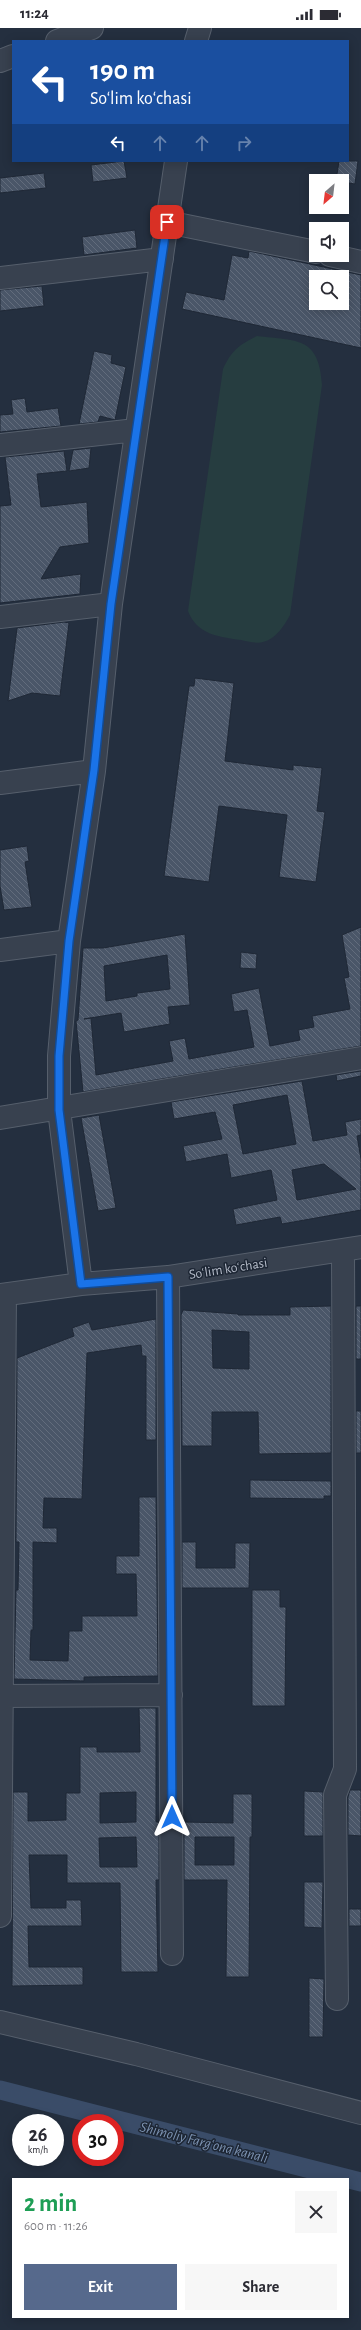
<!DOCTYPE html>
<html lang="en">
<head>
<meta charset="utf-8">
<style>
  :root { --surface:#fff; --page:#f7f7f7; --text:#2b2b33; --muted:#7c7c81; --accent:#56698c }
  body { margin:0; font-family:"Alegreya Sans",sans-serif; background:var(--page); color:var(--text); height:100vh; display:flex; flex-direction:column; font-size:15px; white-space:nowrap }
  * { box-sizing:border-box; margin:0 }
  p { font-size:13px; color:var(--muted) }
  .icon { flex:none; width:22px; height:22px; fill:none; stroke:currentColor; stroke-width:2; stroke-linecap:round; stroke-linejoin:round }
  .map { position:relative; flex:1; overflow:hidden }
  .drawer { position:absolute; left:12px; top:2150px; width:337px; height:140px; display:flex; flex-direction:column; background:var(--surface); border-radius:0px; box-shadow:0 2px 10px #0003 }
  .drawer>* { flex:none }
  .guide { position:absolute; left:12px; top:12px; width:337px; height:122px; border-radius:0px; box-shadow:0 2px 10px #0003; background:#1a4fa0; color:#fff; overflow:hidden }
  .needle { width:26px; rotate:208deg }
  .buttons { position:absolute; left:309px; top:146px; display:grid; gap:8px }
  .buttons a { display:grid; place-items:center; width:40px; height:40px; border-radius:0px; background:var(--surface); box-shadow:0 2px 10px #0003; font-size:20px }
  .speed { position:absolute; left:12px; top:2086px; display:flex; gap:8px; font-size:20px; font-weight:700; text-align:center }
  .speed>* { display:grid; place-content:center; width:52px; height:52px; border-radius:50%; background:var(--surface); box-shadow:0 2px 10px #0003; line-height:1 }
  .speed small { font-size:10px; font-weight:400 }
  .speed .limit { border:6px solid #d22; background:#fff; color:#111 }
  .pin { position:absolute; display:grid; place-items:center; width:34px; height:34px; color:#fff; margin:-17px; border-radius:8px; box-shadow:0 2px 6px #0006 }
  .me { position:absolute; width:44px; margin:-22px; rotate:0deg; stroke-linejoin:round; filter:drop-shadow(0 0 3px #0008) }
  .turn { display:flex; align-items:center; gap:14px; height:84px; padding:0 12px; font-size:18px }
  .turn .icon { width:52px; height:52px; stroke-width:2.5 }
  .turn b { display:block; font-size:28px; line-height:34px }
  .lanes { display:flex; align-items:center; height:38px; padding:0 12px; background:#0003; justify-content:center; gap:20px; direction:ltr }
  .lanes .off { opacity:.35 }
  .round { display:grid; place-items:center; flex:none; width:42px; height:42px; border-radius:0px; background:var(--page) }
  .overview { display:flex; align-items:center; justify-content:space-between; height:68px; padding:0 12px }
  h1 { font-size:24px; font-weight:700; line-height:30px; color:#1e9e55 }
  .primary-button { display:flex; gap:8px; margin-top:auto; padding:8px 12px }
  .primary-button a { flex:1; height:46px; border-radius:0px; background:var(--accent); color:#fff; font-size:16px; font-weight:700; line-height:46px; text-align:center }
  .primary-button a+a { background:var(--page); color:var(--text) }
  .status { display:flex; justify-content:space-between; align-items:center; height:28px; padding:0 20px; background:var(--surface); direction:ltr }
  .status svg { height:11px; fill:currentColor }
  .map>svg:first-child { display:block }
  .grass { fill:#263d40 }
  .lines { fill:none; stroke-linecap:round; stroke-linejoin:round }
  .canal { stroke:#3a4c68; stroke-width:19 }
  .building { fill:url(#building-back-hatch); stroke:#1f2836; fill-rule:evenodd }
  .minor-casing { stroke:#565f6c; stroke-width:24 }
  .minor { stroke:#38414f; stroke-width:22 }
  .route-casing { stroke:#114b97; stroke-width:10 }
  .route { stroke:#1a73e8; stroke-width:7 }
  .labels { text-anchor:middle; stroke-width:3; stroke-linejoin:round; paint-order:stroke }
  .street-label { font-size:14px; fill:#b5bcc9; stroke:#1d2634 }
  .water-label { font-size:15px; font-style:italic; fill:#7c92b1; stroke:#1d2634 }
</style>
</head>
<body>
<div class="status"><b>11:24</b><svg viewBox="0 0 49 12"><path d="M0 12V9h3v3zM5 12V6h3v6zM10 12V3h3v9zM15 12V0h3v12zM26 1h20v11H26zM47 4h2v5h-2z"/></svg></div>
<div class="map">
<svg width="361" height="2302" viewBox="0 0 361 2302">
  <defs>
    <pattern id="building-back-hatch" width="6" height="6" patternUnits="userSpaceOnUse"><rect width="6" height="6" fill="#4a5668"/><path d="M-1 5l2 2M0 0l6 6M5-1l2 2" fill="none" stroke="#626c7c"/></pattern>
  </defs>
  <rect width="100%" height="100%" fill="#242f3f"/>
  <!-- grass -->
  <path class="grass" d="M 257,308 C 297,313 319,308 322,357 L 290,587 C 284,598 276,611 263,614 C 257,616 247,613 241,612 C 220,609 197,607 188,583 L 223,341 C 231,323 240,316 257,308 Z"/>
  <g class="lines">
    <!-- canal -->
    <path class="canal" d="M 0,2062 L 361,2154"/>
  </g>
  <!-- building -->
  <path class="building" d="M 124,133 L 127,150 L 93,154 L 91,137 Z
    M 339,133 L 358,133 L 355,156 L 336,153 Z
    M 44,145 L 46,160 L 0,165 L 0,150 Z
    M 135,202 L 137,220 L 84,227 L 82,209 Z
    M 249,223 L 361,247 L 361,320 L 182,281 L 186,264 L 224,272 L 232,227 L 248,230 ZM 316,249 L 342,249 L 342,275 L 316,275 Z
    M 42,258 L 44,278 L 0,283 L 0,262 Z
    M 94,323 L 112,327 L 111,335 L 126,339 L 115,392 L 100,388 L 98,394 L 79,396 Z
    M 25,370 L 27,384 L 58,380 L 61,398 L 0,404 L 0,387 L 13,386 L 11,372 Z
    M 91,420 L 89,440 L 69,443 L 73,422 Z
    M 64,423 L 67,443 L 37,446 L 41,479 L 87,474 L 89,515 L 60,519 L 41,551 L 81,546 L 80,566 L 0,575 L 0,478 L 11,477 L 5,429 Z
    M 64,594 L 69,595 L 60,668 L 32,665 L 8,673 L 17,600 Z
    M 195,650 L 234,655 L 225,733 L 293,742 L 293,737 L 322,740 L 317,783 L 325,784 L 316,854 L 279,849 L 287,787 L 219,778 L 209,854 L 164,848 L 189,658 L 194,658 Z
    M 27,818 L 29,833 L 25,834 L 32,879 L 4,882 L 0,858 L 0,822 Z
    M 361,899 L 361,1018 L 83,1064 L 76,993 L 78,992 L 83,920 L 103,920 L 185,906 L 190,977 L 168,979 L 170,996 L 124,1004 L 121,985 L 84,991 L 91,990 L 96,1047 L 173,1033 L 169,1013 L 185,1010 L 189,1031 L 254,1019 L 247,982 L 234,984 L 231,966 L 259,960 L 270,1018 L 300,1012 L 298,1002 L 314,999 L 312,988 L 350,981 L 344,950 L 349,949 L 342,907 ZM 167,927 L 170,961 L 137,965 L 137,968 L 106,973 L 104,938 Z
    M 241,924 L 257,926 L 256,941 L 240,940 Z
    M 361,1043 L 361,1048 L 337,1053 L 336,1047 Z
    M 302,1053 L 313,1113 L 347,1107 L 345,1094 L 361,1091 L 361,1107 L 357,1108 L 361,1131 L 361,1182 L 282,1196 L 280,1189 L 236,1197 L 233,1181 L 277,1172 L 271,1142 L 231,1150 L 227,1126 L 186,1134 L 183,1118 L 222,1111 L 215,1084 L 174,1091 L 171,1074 ZM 287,1067 L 296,1116 L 243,1126 L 233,1077 ZM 324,1136 L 356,1161 L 297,1172 L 292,1142 Z
    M 99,1087 L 116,1180 L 98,1183 L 81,1090 Z
    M 331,1278 L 331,1425 L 259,1426 L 258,1384 L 212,1384 L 212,1418 L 182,1418 L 181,1287 L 183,1282 L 238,1286 L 238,1287 L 290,1287 L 290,1279 ZM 212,1302 L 249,1304 L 249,1341 L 213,1340 Z
    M 356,1278 L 361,1278 L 361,1331 L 356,1331 Z
    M 156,1291 L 156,1412 L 146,1412 L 146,1328 L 142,1328 L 141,1317 L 87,1325 L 82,1471 L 44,1470 L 43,1500 L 57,1500 L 57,1515 L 33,1514 L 33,1602 L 31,1602 L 30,1632 L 68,1633 L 69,1603 L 82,1603 L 82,1588 L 137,1588 L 136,1546 L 116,1546 L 116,1528 L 139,1528 L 139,1469 L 156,1469 L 158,1648 L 84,1649 L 84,1653 L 14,1651 L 16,1562 L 18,1562 L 19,1514 L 16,1514 L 17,1330 L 74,1308 L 72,1300 L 89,1294 L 92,1302 Z
    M 356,1383 L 361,1383 L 361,1425 L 356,1425 Z
    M 250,1452 L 331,1453 L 331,1468 L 324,1468 L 324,1471 L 250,1470 Z
    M 182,1514 L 196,1514 L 196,1540 L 235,1540 L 235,1515 L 250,1515 L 249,1560 L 182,1560 Z
    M 252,1562 L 280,1562 L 280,1579 L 286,1579 L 285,1678 L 252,1678 Z
    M 139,1680 L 156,1680 L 156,1794 L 159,1794 L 159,1852 L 156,1852 L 158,1944 L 121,1944 L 120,1855 L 67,1855 L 67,1827 L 29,1827 L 31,1880 L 66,1880 L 66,1872 L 81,1872 L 82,1898 L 28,1898 L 29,1939 L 83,1939 L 83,1957 L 12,1958 L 13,1764 L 28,1764 L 28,1793 L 66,1792 L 66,1765 L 80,1765 L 80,1719 L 97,1719 L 97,1724 L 140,1724 ZM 136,1764 L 136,1794 L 100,1795 L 100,1765 ZM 136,1809 L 137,1839 L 100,1839 L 99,1810 Z
    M 350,1762 L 361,1762 L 361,1808 L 348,1807 L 348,1769 Z
    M 304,1763 L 323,1764 L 323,1808 L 304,1808 Z
    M 233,1766 L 252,1766 L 252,1809 L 250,1809 L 249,1949 L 226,1949 L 227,1852 L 184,1852 L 184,1794 L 233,1795 ZM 195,1809 L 234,1809 L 234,1837 L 195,1837 Z
    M 304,1854 L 323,1854 L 322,1900 L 304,1899 Z
    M 349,1881 L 361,1881 L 361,1898 L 349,1898 Z
    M 309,1950 L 324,1951 L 323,2009 L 309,2009 Z"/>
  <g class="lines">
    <!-- minor casing -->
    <g class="minor-casing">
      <path id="minor" d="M 57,13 L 92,0
        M 196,13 L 200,0
        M 0,33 L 13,28
        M 167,194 L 316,224
        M 330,227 L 361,234
        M 0,250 L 162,231
        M 0,417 L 136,402
        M 0,589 L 111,576
        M 0,755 L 94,743
        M 0,922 L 69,913
        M 0,1090 L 361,1030
        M 168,1249 L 172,1926
        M 81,1256 L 59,1082 L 59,1028 L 69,913 L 94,743 L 111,576 L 176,133
        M 0,1267 L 81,1256 L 168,1249 L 361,1219
        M 2,1668 L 171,1667
        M 0,1888 L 5,1267
        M 337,1971 L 335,1767 L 345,1741 L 343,1222
        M 0,1994 L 136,2026 L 361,2085"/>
    </g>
    <!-- minor -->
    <use href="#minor" class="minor"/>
  </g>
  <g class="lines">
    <!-- route casing -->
    <g class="route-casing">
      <path id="route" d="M 167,194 L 111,576 L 94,742 L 69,913 L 59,1028 L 59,1082 L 81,1256 L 168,1249 L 172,1789"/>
    </g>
    <!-- route -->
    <use href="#route" class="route"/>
  </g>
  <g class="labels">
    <!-- street labels -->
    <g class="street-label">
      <text transform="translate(228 1240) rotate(-9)" y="5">Soʻlim koʻchasi</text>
    </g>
    <!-- water labels -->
    <g class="water-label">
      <text transform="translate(204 2114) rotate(14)" y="5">Shimoliy Fargʻona kanali</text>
    </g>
  </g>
</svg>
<div class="buttons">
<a><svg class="needle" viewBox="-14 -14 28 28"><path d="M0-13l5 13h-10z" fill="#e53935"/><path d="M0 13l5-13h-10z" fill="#7c7c81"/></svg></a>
<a><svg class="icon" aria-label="sound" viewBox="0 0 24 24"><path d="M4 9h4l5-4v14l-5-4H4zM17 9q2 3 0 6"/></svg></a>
<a><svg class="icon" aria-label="search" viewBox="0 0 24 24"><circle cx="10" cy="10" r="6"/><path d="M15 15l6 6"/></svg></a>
</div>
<div class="speed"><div>26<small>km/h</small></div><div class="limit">30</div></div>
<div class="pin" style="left:167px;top:194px;background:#d93025"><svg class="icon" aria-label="arrive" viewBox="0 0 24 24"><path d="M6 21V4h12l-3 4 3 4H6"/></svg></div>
<svg class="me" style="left:172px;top:1789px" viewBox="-20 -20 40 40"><path d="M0-17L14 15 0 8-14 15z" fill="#1a73e8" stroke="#fff" stroke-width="4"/></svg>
<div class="guide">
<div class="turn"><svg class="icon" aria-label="left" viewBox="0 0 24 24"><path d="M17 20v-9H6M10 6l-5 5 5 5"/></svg><div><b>190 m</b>Soʻlim koʻchasi</div></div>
<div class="lanes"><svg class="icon" aria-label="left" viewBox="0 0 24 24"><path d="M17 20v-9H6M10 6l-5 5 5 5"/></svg><svg class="icon off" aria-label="ahead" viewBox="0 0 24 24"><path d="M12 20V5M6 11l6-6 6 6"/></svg><svg class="icon off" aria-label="ahead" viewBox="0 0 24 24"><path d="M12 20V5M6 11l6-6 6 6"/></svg><svg class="icon off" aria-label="right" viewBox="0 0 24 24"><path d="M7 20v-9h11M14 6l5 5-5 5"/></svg></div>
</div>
<section class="drawer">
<div class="overview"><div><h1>2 min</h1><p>600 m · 11:26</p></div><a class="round"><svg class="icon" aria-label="close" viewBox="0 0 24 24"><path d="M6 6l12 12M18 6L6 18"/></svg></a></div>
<div class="primary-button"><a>Exit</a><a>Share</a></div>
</section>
</div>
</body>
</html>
